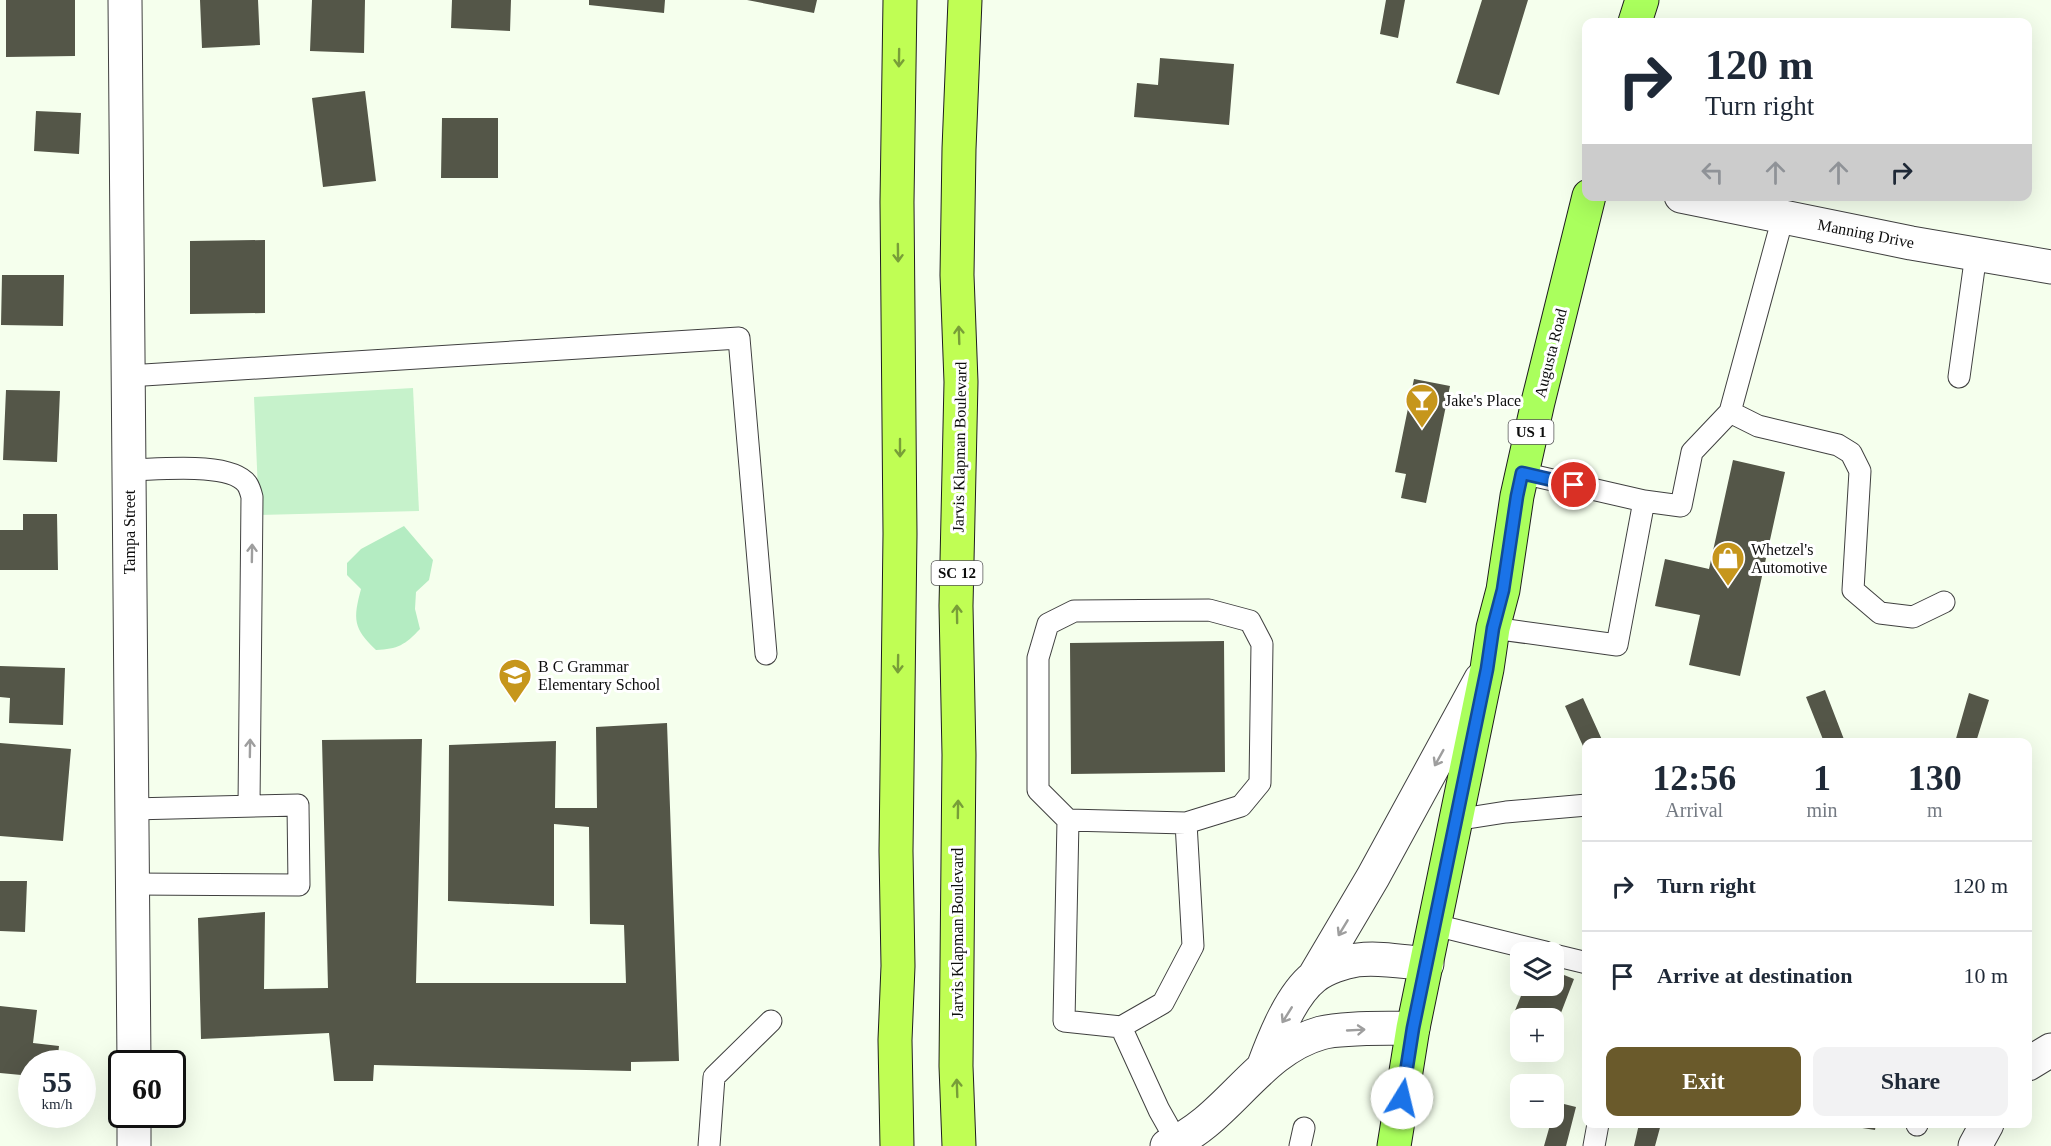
<!DOCTYPE html>
<html lang="en">
<head>
<meta charset="utf-8">
<style>
  :root { --surface:#fff; --page:#f2f2f3; --text:#1f2937; --muted:#747a83; --line:#e0e1e3; --accent:#6a5a2b }
  body { margin:0; font-family:Georgia,serif; background:var(--page); color:var(--text); height:100vh; display:flex; flex-direction:column; font-size:22px; white-space:nowrap }
  * { box-sizing:border-box; margin:0 }
  p { font-size:20px; color:var(--muted) }
  .icon { flex:none; width:33px; height:33px; fill:none; stroke:currentColor; stroke-width:2; stroke-linecap:round; stroke-linejoin:round }
  .map { position:relative; flex:1; overflow:hidden }
  .details { position:absolute; left:1582px; top:738px; width:450px; height:390px; display:flex; flex-direction:column; background:var(--surface); border-radius:12px; box-shadow:0 6px 24px #0002 }
  .details>* { flex:none }
  .top-card { position:absolute; left:1582px; top:18px; width:450px; height:183px; border-radius:12px; box-shadow:0 6px 24px #0002; background:#fff; color:var(--text); overflow:hidden }
  .fabs { position:absolute; left:1510px; top:942px; display:grid; gap:12px }
  .fabs a { display:grid; place-items:center; width:54px; height:54px; border-radius:12px; background:var(--surface); box-shadow:0 6px 24px #0002; font-size:30px }
  .speed { position:absolute; left:18px; top:1050px; display:flex; gap:12px; font-size:30px; font-weight:700; text-align:center }
  .speed>* { display:grid; place-content:center; width:78px; height:78px; border-radius:50%; background:var(--surface); box-shadow:0 6px 24px #0002; line-height:1 }
  .speed small { font-size:15px; font-weight:400 }
  .speed .limit { border:3px solid #111; border-radius:9px; background:#fff; color:#111 }
  .pin { position:absolute; display:grid; place-items:center; width:51px; height:51px; color:#fff; margin:-26px; border:3px solid #fff; border-radius:50%; box-shadow:0 2px 6px #0007 }
  .me { position:absolute; width:66px; margin:-33px; rotate:9deg; stroke-linejoin:round; filter:drop-shadow(0 0 4px #0008) }
  .turn { display:flex; align-items:center; gap:21px; height:126px; padding:0 24px; font-size:27px }
  .turn .icon { width:78px; height:78px; stroke-width:2.5 }
  .turn b { display:block; font-size:42px; line-height:51px }
  .lanes { display:flex; align-items:center; height:57px; padding:0 24px; background:#0003; justify-content:center; gap:30px; direction:ltr }
  .lanes .off { opacity:.35 }
  .eta { display:flex; justify-content:space-evenly; align-items:center; height:102px; text-align:center }
  .eta b { font-size:36px; font-weight:700; line-height:42px }
  .primary-button { display:flex; gap:12px; margin-top:auto; padding:12px 24px }
  .primary-button a { flex:1; height:69px; border-radius:12px; background:var(--accent); color:#fff; font-size:24px; font-weight:700; line-height:69px; text-align:center }
  .primary-button a+a { background:var(--page); color:var(--text) }
  ul { padding:0; list-style:none }
  li { display:flex; align-items:center; gap:18px; height:90px; padding:0 24px; border-top:2px solid var(--line) }
  li div { flex:1 }
  li b { display:block; font-size:22px }
  li em { font-style:normal }
  .map>svg:first-child { display:block }
  .green { fill:#b4ecc2 }
  .pitch { fill:#c6f2cb }
  .building { fill:#545648 }
  .lines { fill:none; stroke-linecap:round; stroke-linejoin:round }
  .service-casing { stroke:#404040; stroke-width:23 }
  .minor-casing { stroke:#404040; stroke-width:35 }
  .tertiary-casing { stroke:#404040; stroke-width:35 }
  .primary-casing { stroke:#1e1e1e; stroke-width:35 }
  .trunk-casing { stroke:#1e1e1e; stroke-width:35 }
  .service { stroke:#fff; stroke-width:21 }
  .minor { stroke:#fff; stroke-width:33 }
  .tertiary { stroke:#fff; stroke-width:33 }
  .primary { stroke:#aaff5d; stroke-width:33 }
  .trunk { stroke:#c0fe54; stroke-width:33 }
  .oneway { stroke:#789e38 }
  .oneway2 { stroke:#9e9e9e }
  .route-casing { stroke:#114b97; stroke-width:15 }
  .route { stroke:#1a73e8; stroke-width:10 }
  .labels { text-anchor:middle; stroke-width:6; stroke-linejoin:round; paint-order:stroke }
  .shield { fill:#fff; stroke:#565656; stroke-width:1.5 }
  .shield-label { font-size:15px; font-weight:bold; fill:#0d0d0d }
  .street-label { font-size:16px; fill:#0d0d0d; stroke:#fff }
  .poi-label { font-size:16px; fill:#0d0d0d; stroke:#fff; text-anchor:start }
</style>
</head>
<body>
<div class="map">
<svg width="2051" height="1146" viewBox="0 0 2051 1146">
  <rect width="100%" height="100%" fill="#f5ffed"/>
  <!-- green -->
  <path class="green" d="M 404,526 L 433,560 L 429,580 L 416,592 L 415,609 L 420,629 C 405,645 398,649 376,650 C 353,628 353,619 361,589 L 347,575 L 347,563 L 361,549 Z"/>
  <!-- pitch -->
  <path class="pitch" d="M 413,388 L 419,511 L 259,515 L 254,397 Z"/>
  <!-- building -->
  <path class="building" d="M 6,0 L 75,0 L 75,56 L 6,57 Z
    M 200,0 L 258,0 L 260,45 L 202,48 Z
    M 312,0 L 365,0 L 364,53 L 310,51 Z
    M 452,0 L 511,0 L 510,31 L 451,28 Z
    M 589,0 L 665,0 L 664,13 L 589,5 Z
    M 747,0 L 817,0 L 814,13 Z
    M 1386,0 L 1405,0 L 1398,38 L 1380,34 Z
    M 1482,0 L 1528,0 L 1499,95 L 1456,83 Z
    M 1160,58 L 1234,64 L 1229,125 L 1134,117 L 1137,83 L 1158,85 Z
    M 365,91 L 376,181 L 323,187 L 312,98 Z
    M 36,111 L 81,113 L 79,154 L 34,151 Z
    M 442,118 L 498,118 L 498,178 L 441,178 Z
    M 265,240 L 265,313 L 190,314 L 190,241 Z
    M 2,275 L 64,275 L 63,326 L 1,325 Z
    M 1414,379 L 1450,386 L 1426,503 L 1401,498 L 1406,474 L 1395,472 Z
    M 6,390 L 60,391 L 57,462 L 3,460 Z
    M 1733,460 L 1785,472 L 1740,676 L 1689,665 L 1700,615 L 1655,606 L 1665,559 L 1709,569 Z
    M 23,514 L 57,514 L 58,570 L 0,570 L 0,530 L 23,530 Z
    M 1224,641 L 1225,772 L 1071,774 L 1070,643 Z
    M 0,666 L 65,668 L 63,725 L 9,723 L 10,698 L 0,697 Z
    M 1825,690 L 1845,742 L 1824,742 L 1806,697 Z
    M 1969,693 L 1989,700 L 1976,742 L 1955,742 Z
    M 1583,698 L 1603,742 L 1587,742 L 1587,755 L 1565,706 Z
    M 667,723 L 679,1061 L 631,1062 L 631,1071 L 374,1065 L 373,1081 L 334,1081 L 329,1033 L 201,1039 L 198,918 L 265,912 L 264,989 L 328,988 L 322,740 L 422,739 L 416,983 L 626,983 L 624,925 L 590,924 L 589,827 L 554,824 L 554,906 L 448,901 L 449,745 L 556,741 L 555,808 L 597,808 L 596,727 Z
    M 0,743 L 71,749 L 63,841 L 0,836 Z
    M 0,881 L 27,881 L 25,932 L 0,931 Z
    M 1554,971 L 1574,979 L 1554,1031 L 1554,1018 L 1529,1018 L 1514,1013 L 1525,986 L 1554,986 Z
    M 0,1006 L 37,1010 L 33,1043 L 59,1046 L 57,1064 L 32,1064 L 32,1076 L 0,1073 Z
    M 1556,1102 L 1576,1107 L 1566,1146 L 1544,1146 L 1552,1118 L 1554,1118 Z
    M 1639,1124 L 1661,1124 L 1655,1146 L 1634,1146 Z
    M 1856,1124 L 1876,1124 L 1875,1130 L 1856,1127 Z"/>
  <g class="lines">
    <!-- service casing -->
    <g class="service-casing">
      <path id="service" d="M 1783,217 L 1730,412 L 1758,426 L 1838,445 L 1851,453 L 1860,471 L 1853,590 L 1880,613 L 1913,617 L 1944,602
        M 128,376 L 739,338 L 766,654
        M 1959,377 L 1976,254
        M 129,470 C 155,470 230,461 247,484 C 249,487 251,493 252,497 L 249,806
        M 1644,501 L 1681,506 L 1692,452 L 1730,412
        M 1493,628 L 1617,645 L 1644,501 L 1522,473
        M 132,809 L 298,805 L 299,885 L 132,884
        M 1068,820 L 1038,790 L 1038,658 L 1048,624 L 1074,611 L 1209,610 L 1250,621 L 1262,644 L 1260,783 L 1241,806 L 1186,823
        M 1455,820 L 1506,812 L 1587,805
        M 1435,925 L 1545,952
        M 1554,955 L 1587,963
        M 1121,1027 L 1064,1021 L 1068,820 L 1186,823 L 1193,946 L 1163,1003 L 1121,1027 L 1159,1110 L 1177,1142 L 1176,1146
        M 1917,1125 L 1917,1124
        M 709,1146 L 714,1077 L 771,1021
        M 1300,1146 L 1304,1128
        M 1594,1146 L 1598,1124"/>
    </g>
    <!-- minor casing -->
    <g class="minor-casing">
      <path id="minor" d="M 125,0 L 134,1064
        M 1681,196 L 1911,243 L 2051,267
        M 134,1114 L 134,1146"/>
    </g>
    <!-- tertiary casing -->
    <g class="tertiary-casing">
      <path id="tertiary" d="M 1314,977 L 1373,877 L 1481,679
        M 2028,1064 L 2051,1050
        M 1264,1065 C 1274,1038 1291,995 1314,977 C 1325,968 1344,962 1357,960 C 1380,957 1404,962 1427,964
        M 1167,1146 C 1228,1121 1257,1051 1321,1033 C 1344,1027 1388,1029 1413,1028
        M 1975,1146 L 1987,1124"/>
    </g>
    <!-- primary casing -->
    <g class="primary-casing">
      <path id="primary" d="M 1635,22 L 1642,0
        M 1394,1146 L 1413,1028 L 1487,669 L 1493,628 L 1503,590 L 1517,496 L 1538,402 L 1589,196"/>
    </g>
    <!-- trunk casing -->
    <g class="trunk-casing">
      <path id="trunk" d="M 897,1146 L 895,1040 L 898,966 L 896,851 L 900,534 L 897,202 L 900,0
        M 959,1146 L 956,1066 L 959,755 L 956,606 L 961,382 L 957,275 L 959,149 L 965,0"/>
    </g>
    <!-- service -->
    <use href="#service" class="service"/>
    <!-- minor -->
    <use href="#minor" class="minor"/>
    <!-- tertiary -->
    <use href="#tertiary" class="tertiary"/>
    <!-- primary -->
    <use href="#primary" class="primary"/>
    <!-- trunk -->
    <use href="#trunk" class="trunk"/>
  </g>
  <!-- one-way arrows -->
  <defs><path id="oneway-shaft" d="M-6 0H5M1.5-3L5.5 0L1.5 3" fill="none" stroke-width="1.6" stroke-linecap="round" stroke-linejoin="round" transform="scale(1.5)"/></defs>
  <g class="oneway">
    <use href="#oneway-shaft" transform="translate(899 58) rotate(91)"/>
    <use href="#oneway-shaft" transform="translate(898 253) rotate(89)"/>
    <use href="#oneway-shaft" transform="translate(959 335) rotate(-92)"/>
    <use href="#oneway-shaft" transform="translate(900 448) rotate(90)"/>
    <use href="#oneway-shaft" transform="translate(957 614) rotate(-91)"/>
    <use href="#oneway-shaft" transform="translate(898 664) rotate(91)"/>
    <use href="#oneway-shaft" transform="translate(958 809) rotate(-89)"/>
    <use href="#oneway-shaft" transform="translate(957 1088) rotate(-92)"/>
  </g>
  <g class="oneway2">
    <use href="#oneway-shaft" transform="translate(252 553) rotate(-89)"/>
    <use href="#oneway-shaft" transform="translate(250 748) rotate(-89)"/>
    <use href="#oneway-shaft" transform="translate(1439 758) rotate(119)"/>
    <use href="#oneway-shaft" transform="translate(1343 928) rotate(121)"/>
    <use href="#oneway-shaft" transform="translate(1287 1015) rotate(122)"/>
    <use href="#oneway-shaft" transform="translate(1356 1030) rotate(-3)"/>
  </g>
  <g class="lines">
    <!-- route casing -->
    <g class="route-casing">
      <path id="route" d="M 1402,1098 L 1413,1028 L 1487,669 L 1493,628 L 1503,590 L 1517,496 L 1522,473 L 1574,485"/>
    </g>
    <!-- route -->
    <use href="#route" class="route"/>
  </g>
  <!-- icons -->
  <defs>
    <g id="bar-pin" transform="scale(1.725)"><path d="M0 17L-7.5 6A9.5 9.5 0 1 1 7.5 6Z" fill="#c6961c" stroke="#fff"/><path d="M-6-5H6L.8 .8V4.5H3.5V6h-7V4.5H-.8V.8Z" fill="#fff"/></g>
    <g id="shop-pin" transform="scale(1.725)"><path d="M0 17L-7.5 6A9.5 9.5 0 1 1 7.5 6Z" fill="#c6961c" stroke="#fff"/><path d="M-5-2.5h2.3a2.7 3.5 0 0 1 5.4 0H5L5.5 6h-11ZM-1.5-2.5h3a1.5 2.3 0 0 0-3 0Z" fill="#fff"/></g>
    <g id="school-pin" transform="scale(1.725)"><path d="M0 17L-7.5 6A9.5 9.5 0 1 1 7.5 6Z" fill="#c6961c" stroke="#fff"/><path d="M0-5L7-2L0 1L-7-2ZM-4 1L0 2.5L4 1V4Q0 6-4 4Z" fill="#fff"/></g>
  </defs>
  <g fill-rule="evenodd">
    <use href="#bar-pin" x="1422" y="400"/>
    <use href="#shop-pin" x="1728" y="558"/>
    <use href="#school-pin" x="515" y="675"/>
  </g>
  <g class="labels">
    <!-- shield labels -->
    <g class="shield">
      <rect x="1508.5" y="420" width="45" height="24" rx="4.5"/>
      <rect x="931.5" y="561" width="51" height="24" rx="4.5"/>
    </g>
    <g class="shield-label">
      <text x="1531" y="437">US 1</text>
      <text x="957" y="578">SC 12</text>
    </g>
    <!-- street labels -->
    <g class="street-label">
      <text transform="translate(1866 233) rotate(11)" y="6">Manning Drive</text>
      <text transform="translate(1550 353) rotate(-76)" y="6">Augusta Road</text>
      <text transform="translate(959 447) rotate(-89)" y="6">Jarvis Klapman Boulevard</text>
      <text transform="translate(129 532) rotate(-90)" y="6">Tampa Street</text>
      <text transform="translate(957 933) rotate(-90)" y="6">Jarvis Klapman Boulevard</text>
    </g>
    <!-- poi labels -->
    <g class="poi-label">
      <text x="1445" y="406">Jake's Place</text>
      <text x="1751" y="555">Whetzel's<tspan x="1751" dy="18">Automotive</tspan></text>
      <text x="538" y="672">B C Grammar<tspan x="538" dy="18">Elementary School</tspan></text>
    </g>
  </g>
</svg>
<div class="fabs">
<a><svg class="icon" aria-label="layers" viewBox="0 0 24 24"><path d="M12 4l9 5-9 5-9-5zM3 14l9 5 9-5"/></svg></a>
<a>+</a>
<a>−</a>
</div>
<div class="speed"><div>55<small>km/h</small></div><div class="limit">60</div></div>
<div class="pin" style="left:1574px;top:485px;background:#d93025"><svg class="icon" aria-label="arrive" viewBox="0 0 24 24"><path d="M6 21V4h12l-3 4 3 4H6"/></svg></div>
<svg class="me" style="left:1402px;top:1098px" viewBox="-20 -20 40 40"><circle r="19" fill="#fff"/><path d="M0-13L10 11 0 6-10 11z" fill="#1a73e8"/></svg>
<div class="top-card">
<div class="turn"><svg class="icon" aria-label="right" viewBox="0 0 24 24"><path d="M7 20v-9h11M14 6l5 5-5 5"/></svg><div><b>120 m</b>Turn right</div></div>
<div class="lanes"><svg class="icon off" aria-label="left" viewBox="0 0 24 24"><path d="M17 20v-9H6M10 6l-5 5 5 5"/></svg><svg class="icon off" aria-label="ahead" viewBox="0 0 24 24"><path d="M12 20V5M6 11l6-6 6 6"/></svg><svg class="icon off" aria-label="ahead" viewBox="0 0 24 24"><path d="M12 20V5M6 11l6-6 6 6"/></svg><svg class="icon" aria-label="right" viewBox="0 0 24 24"><path d="M7 20v-9h11M14 6l5 5-5 5"/></svg></div>
</div>
<section class="details">
<div class="eta">
<div><b>12:56</b><p>Arrival</p></div>
<div><b>1</b><p>min</p></div>
<div><b>130</b><p>m</p></div>
</div>
<ul>
<li><svg class="icon" aria-label="right" viewBox="0 0 24 24"><path d="M7 20v-9h11M14 6l5 5-5 5"/></svg><div><b>Turn right</b></div><em>120 m</em></li>
<li><svg class="icon" aria-label="arrive" viewBox="0 0 24 24"><path d="M6 21V4h12l-3 4 3 4H6"/></svg><div><b>Arrive at destination</b></div><em>10 m</em></li>
</ul>
<div class="primary-button"><a>Exit</a><a>Share</a></div>
</section>
</div>
</body>
</html>
